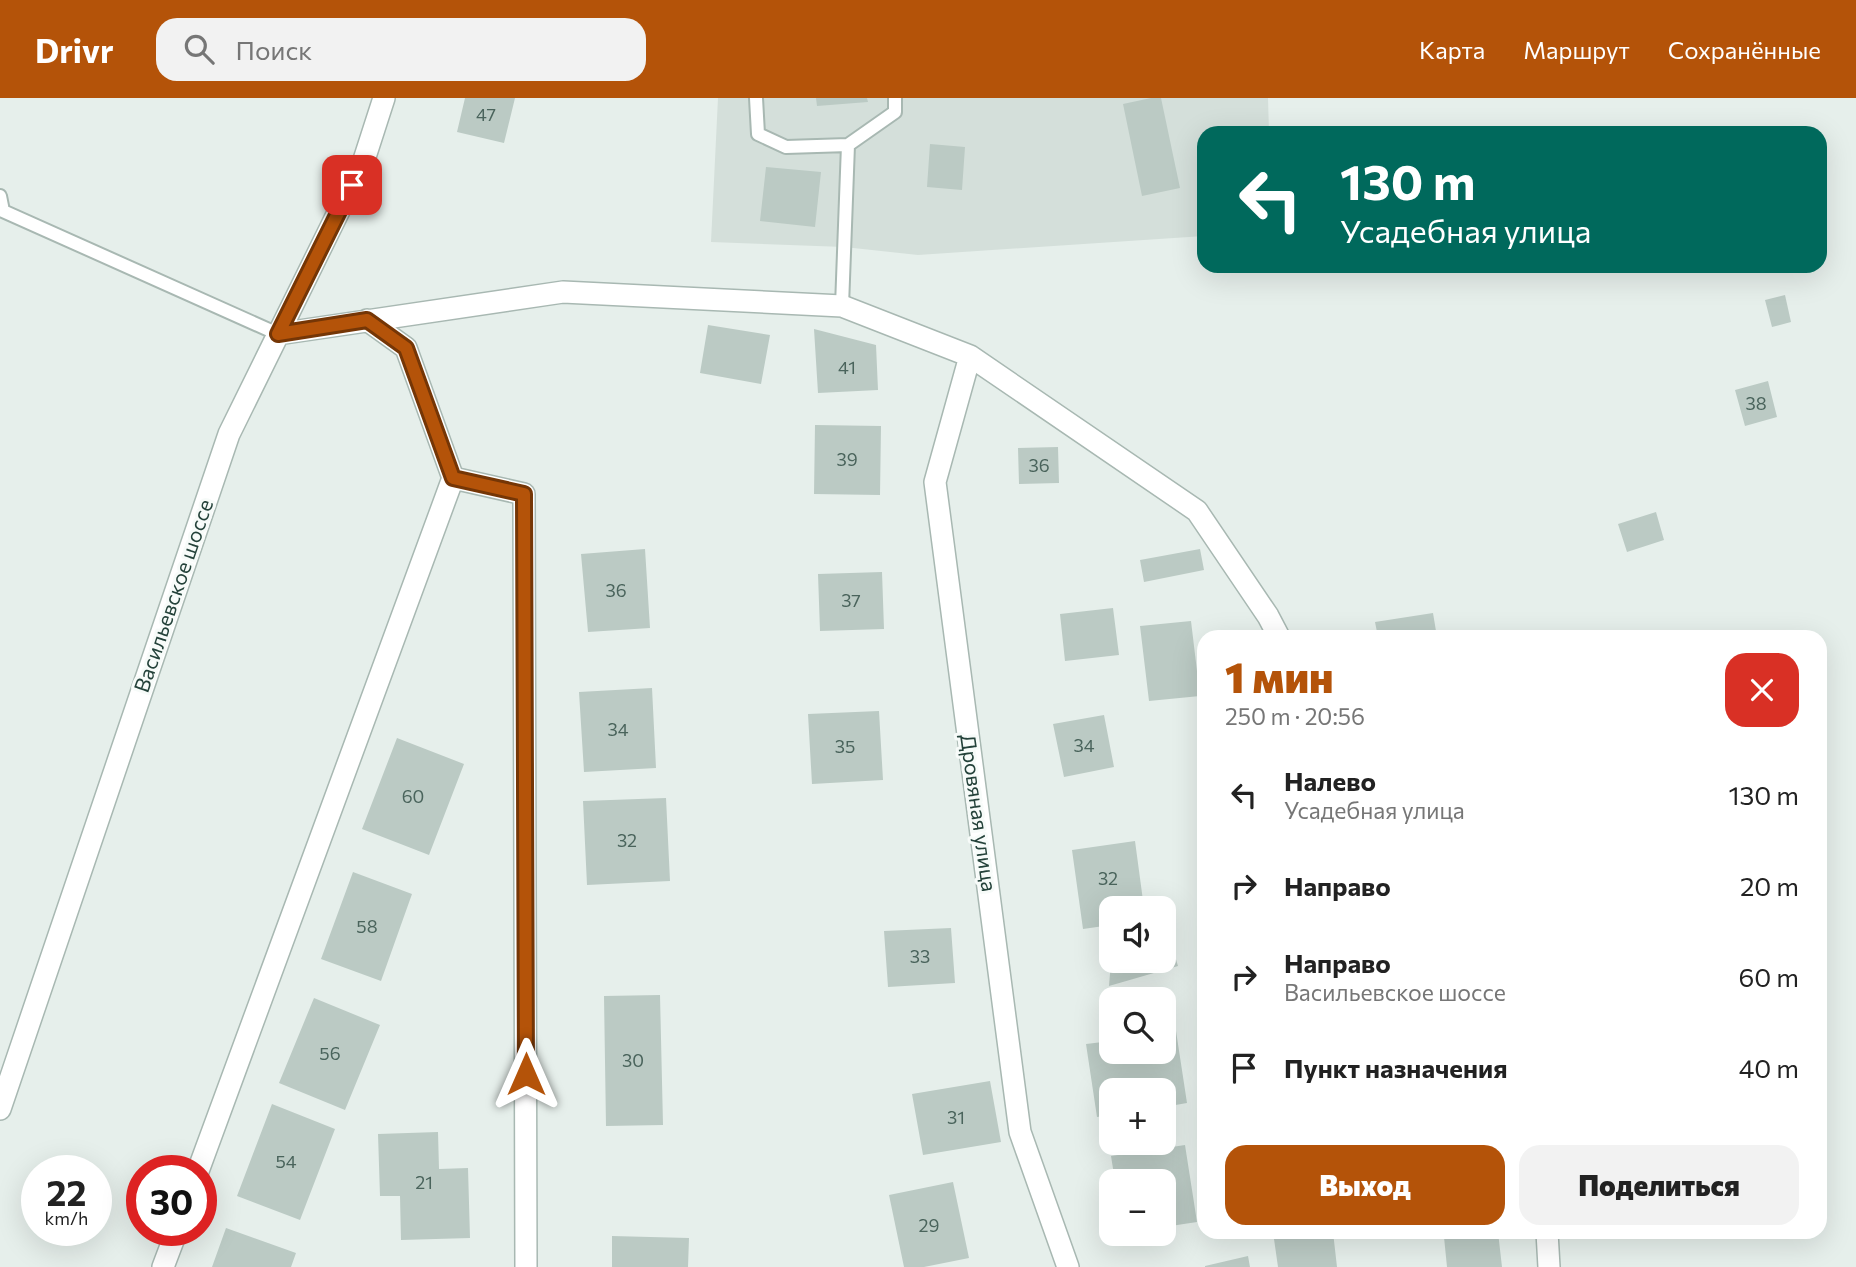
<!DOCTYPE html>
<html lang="ru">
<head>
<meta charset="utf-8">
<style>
  :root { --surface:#fff; --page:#f2f2f2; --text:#222; --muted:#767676; --accent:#b45309 }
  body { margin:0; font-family:Commissioner,sans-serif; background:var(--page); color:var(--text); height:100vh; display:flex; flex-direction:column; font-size:26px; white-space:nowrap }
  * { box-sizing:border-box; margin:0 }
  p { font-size:23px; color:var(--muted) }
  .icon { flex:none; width:38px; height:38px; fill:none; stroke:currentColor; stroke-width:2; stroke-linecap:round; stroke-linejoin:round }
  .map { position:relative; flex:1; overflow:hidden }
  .side { position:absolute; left:1197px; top:532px; width:630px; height:609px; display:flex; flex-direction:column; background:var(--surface); border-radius:21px; box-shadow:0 7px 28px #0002 }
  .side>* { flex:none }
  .banner { position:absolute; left:1197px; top:28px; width:630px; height:147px; border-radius:21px; box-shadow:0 7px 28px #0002; background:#00695c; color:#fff; overflow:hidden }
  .tools { position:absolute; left:1099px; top:798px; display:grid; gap:14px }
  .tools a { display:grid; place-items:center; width:77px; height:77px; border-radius:14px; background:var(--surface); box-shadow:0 7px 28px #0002; font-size:35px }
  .speed { position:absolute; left:21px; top:1057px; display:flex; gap:14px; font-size:35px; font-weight:700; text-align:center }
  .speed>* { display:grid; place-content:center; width:91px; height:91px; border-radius:50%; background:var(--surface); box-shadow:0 7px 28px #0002; line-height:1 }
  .speed small { font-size:18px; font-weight:400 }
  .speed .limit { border:10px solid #d22; background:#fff; color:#111 }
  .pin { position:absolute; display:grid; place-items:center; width:60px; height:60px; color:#fff; margin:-30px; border-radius:14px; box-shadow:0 4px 10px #0006 }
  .me { position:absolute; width:77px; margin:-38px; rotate:0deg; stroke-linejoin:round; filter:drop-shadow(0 0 5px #0008) }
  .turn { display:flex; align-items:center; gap:24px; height:147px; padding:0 28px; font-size:32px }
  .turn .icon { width:91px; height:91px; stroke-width:2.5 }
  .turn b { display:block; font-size:49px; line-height:60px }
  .round { display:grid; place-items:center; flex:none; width:74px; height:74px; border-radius:21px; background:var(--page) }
  .overview { display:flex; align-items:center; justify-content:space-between; height:119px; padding:0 28px }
  h1 { font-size:42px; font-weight:800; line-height:52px; color:var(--accent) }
  .primary-button { display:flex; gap:14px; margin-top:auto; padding:14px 28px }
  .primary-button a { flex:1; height:80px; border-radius:21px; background:var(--accent); color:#fff; font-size:28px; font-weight:800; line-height:80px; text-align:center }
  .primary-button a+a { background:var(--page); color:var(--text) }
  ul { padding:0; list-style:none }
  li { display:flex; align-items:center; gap:21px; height:91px; padding:0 28px }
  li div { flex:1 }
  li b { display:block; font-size:26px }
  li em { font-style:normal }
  header { display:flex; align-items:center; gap:42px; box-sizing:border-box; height:98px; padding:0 35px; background:var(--accent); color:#fff }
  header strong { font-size:33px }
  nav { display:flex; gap:38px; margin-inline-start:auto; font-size:24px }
  .search { width:490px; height:63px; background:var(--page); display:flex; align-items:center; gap:18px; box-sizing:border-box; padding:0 24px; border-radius:21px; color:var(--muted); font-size:26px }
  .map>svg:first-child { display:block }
  .built { fill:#d4dfda }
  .building { fill:#bbcac4 }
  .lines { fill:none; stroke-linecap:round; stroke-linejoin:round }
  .lane-casing { stroke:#a8b8b2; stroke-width:16 }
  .street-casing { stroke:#a8b8b2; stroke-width:24 }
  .lane { stroke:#fff; stroke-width:12 }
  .street { stroke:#fff; stroke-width:21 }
  .route-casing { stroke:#753606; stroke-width:18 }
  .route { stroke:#b45309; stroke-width:12 }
  .labels { text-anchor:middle; stroke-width:6; stroke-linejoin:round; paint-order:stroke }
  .number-label { font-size:18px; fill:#4a645c }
  .street-label { font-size:21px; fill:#24423a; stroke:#f7fbf9 }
</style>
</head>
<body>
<header>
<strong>Drivr</strong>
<div class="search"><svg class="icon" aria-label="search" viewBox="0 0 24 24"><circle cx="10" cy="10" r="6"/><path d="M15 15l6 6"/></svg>Поиск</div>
<nav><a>Карта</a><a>Маршрут</a><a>Сохранённые</a></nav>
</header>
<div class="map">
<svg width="1856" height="1169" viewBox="0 0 1856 1169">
  <rect width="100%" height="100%" fill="#e6efeb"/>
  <!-- built -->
  <path class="built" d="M 718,0 L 1268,0 L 1269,35 L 1204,35 L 1204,138 L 918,157 L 844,149 L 711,144 Z"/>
  <!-- building -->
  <path class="building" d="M 465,0 L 515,0 L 504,45 L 457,34 Z
    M 816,0 L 867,0 L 868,4 L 817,8 Z
    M 1151,0 L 1161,0 L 1180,90 L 1142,98 L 1123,6 Z
    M 930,46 L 965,49 L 962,92 L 927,89 Z
    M 766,69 L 821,74 L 815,129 L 760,123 Z
    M 1785,197 L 1791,224 L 1772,229 L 1765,202 Z
    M 708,227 L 770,237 L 761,286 L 700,275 Z
    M 814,231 L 876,247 L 878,292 L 818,295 Z
    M 1768,283 L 1777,319 L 1745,328 L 1735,292 Z
    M 815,327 L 881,328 L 880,397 L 814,396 Z
    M 1058,349 L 1059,385 L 1019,386 L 1018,350 Z
    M 1656,414 L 1664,442 L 1627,454 L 1618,426 Z
    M 645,451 L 650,530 L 588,534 L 581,456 Z
    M 1200,451 L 1204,472 L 1144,484 L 1140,462 Z
    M 882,474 L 884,531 L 820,533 L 818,476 Z
    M 1113,510 L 1119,557 L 1065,563 L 1060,516 Z
    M 1433,515 L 1437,539 L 1378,539 L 1375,524 Z
    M 1191,523 L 1200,598 L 1149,603 L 1140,528 Z
    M 652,590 L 656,670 L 584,674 L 579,594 Z
    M 879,613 L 883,682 L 812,686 L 808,616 Z
    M 1104,617 L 1114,669 L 1064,679 L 1053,626 Z
    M 1204,630 L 1204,666 L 1203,666 L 1197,631 Z
    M 397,640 L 464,666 L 429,757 L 362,731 Z
    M 666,700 L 670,783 L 587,787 L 583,703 Z
    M 1135,743 L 1144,810 L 1111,810 L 1111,827 L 1083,831 L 1072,752 Z
    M 353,774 L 412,796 L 381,883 L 321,861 Z
    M 951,830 L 955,885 L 888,889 L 884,833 Z
    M 1168,835 L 1178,868 L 1109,888 L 1111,863 L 1164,863 L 1164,836 Z
    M 660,897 L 663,1027 L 606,1028 L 604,898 Z
    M 314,900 L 380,927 L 345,1012 L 279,985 Z
    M 1176,933 L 1187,1005 L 1164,1009 L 1164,992 L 1111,992 L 1111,1017 L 1097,1019 L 1086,946 L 1111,943 L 1111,954 L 1164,954 L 1164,935 Z
    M 990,983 L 1001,1044 L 923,1057 L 912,996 Z
    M 272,1006 L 335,1031 L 300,1122 L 237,1098 Z
    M 438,1034 L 439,1071 L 468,1070 L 470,1140 L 401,1142 L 400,1098 L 380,1098 L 378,1036 Z
    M 1185,1047 L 1197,1124 L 1164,1129 L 1164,1083 L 1115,1083 L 1111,1058 Z
    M 953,1084 L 969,1160 L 924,1169 L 904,1169 L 889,1097 Z
    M 226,1130 L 296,1155 L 291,1169 L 212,1169 Z
    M 1273,1134 L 1333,1134 L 1337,1169 L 1278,1169 Z
    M 1498,1134 L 1502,1169 L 1447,1169 L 1444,1139 Z
    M 612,1138 L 689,1140 L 688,1169 L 612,1169 Z
    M 1248,1158 L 1250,1169 L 1205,1169 L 1205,1168 Z"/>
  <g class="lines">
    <!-- lane casing -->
    <g class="lane-casing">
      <path id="lane" d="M 756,0 L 758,36 L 786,49 L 848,47 L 895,14 L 895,0
        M 0,98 L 3,113 L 278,236
        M 842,208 L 848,47"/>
    </g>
    <!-- street casing -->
    <g class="street-casing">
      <path id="street" d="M 278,236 L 563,194 L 842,208 L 970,258 L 1197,413 L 1268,518 L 1279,539
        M 970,258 L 935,384 L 1020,1034 L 1068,1169
        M 453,380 L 524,396 L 526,1169
        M 0,1011 L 229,336 L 364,62 L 384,0
        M 198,1073 L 453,380 L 406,250 L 367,222
        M 1547,1134 L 1549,1169
        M 163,1169 L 177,1132"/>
    </g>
    <!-- lane -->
    <use href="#lane" class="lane"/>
    <!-- street -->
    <use href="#street" class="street"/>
  </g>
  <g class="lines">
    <!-- route casing -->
    <g class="route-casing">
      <path id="route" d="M 352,87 L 278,236 L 367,222 L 406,250 L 453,380 L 524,396 L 526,976"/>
    </g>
    <!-- route -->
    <use href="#route" class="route"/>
  </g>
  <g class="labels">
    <!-- number labels -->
    <g class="number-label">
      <text x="486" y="23">47</text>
      <text x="847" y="276">41</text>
      <text x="1756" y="312">38</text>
      <text x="847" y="368">39</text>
      <text x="1039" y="374">36</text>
      <text x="616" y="499">36</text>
      <text x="851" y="509">37</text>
      <text x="618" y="638">34</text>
      <text x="1084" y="654">34</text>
      <text x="845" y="655">35</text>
      <text x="413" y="705">60</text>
      <text x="627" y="749">32</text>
      <text x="1108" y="787">32</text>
      <text x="367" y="835">58</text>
      <text x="920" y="865">33</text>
      <text x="330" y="962">56</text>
      <text x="633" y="969">30</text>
      <text x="956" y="1026">31</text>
      <text x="286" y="1070">54</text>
      <text x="424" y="1091">21</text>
      <text x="929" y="1134">29</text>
    </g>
    <!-- street labels -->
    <g class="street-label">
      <text transform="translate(174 498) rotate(-71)" y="7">Васильевское шоссе</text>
      <text transform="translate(978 715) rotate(82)" y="7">Дровяная улица</text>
    </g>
  </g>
</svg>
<div class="tools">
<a><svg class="icon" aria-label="sound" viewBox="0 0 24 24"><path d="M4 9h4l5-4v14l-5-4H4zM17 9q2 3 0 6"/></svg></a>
<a><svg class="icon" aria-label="search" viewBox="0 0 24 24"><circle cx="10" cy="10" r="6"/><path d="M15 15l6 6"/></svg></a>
<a>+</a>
<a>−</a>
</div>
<div class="speed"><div>22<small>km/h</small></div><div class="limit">30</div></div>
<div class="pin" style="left:352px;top:87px;background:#d93025"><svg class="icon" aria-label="arrive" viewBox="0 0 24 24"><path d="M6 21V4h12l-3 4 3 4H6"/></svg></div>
<svg class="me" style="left:526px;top:976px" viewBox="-20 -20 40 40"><path d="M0-17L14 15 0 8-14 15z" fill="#b45309" stroke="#fff" stroke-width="4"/></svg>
<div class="banner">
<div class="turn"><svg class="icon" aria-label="left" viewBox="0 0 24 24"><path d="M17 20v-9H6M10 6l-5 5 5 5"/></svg><div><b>130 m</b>Усадебная улица</div></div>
</div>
<section class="side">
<div class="overview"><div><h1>1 мин</h1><p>250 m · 20:56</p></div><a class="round" style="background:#d93025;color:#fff"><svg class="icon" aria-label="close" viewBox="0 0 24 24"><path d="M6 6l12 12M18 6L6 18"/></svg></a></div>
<ul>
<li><svg class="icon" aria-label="left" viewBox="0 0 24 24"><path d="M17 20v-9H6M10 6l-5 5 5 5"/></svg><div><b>Налево</b><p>Усадебная улица</p></div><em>130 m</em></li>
<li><svg class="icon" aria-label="right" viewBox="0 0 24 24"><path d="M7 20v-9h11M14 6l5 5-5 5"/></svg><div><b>Направо</b></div><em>20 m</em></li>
<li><svg class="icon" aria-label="right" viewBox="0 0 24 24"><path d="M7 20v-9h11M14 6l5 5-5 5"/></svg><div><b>Направо</b><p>Васильевское шоссе</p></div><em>60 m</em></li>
<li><svg class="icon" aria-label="arrive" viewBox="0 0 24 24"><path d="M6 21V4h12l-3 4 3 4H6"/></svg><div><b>Пункт назначения</b></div><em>40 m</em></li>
</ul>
<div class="primary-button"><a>Выход</a><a>Поделиться</a></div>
</section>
</div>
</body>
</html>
